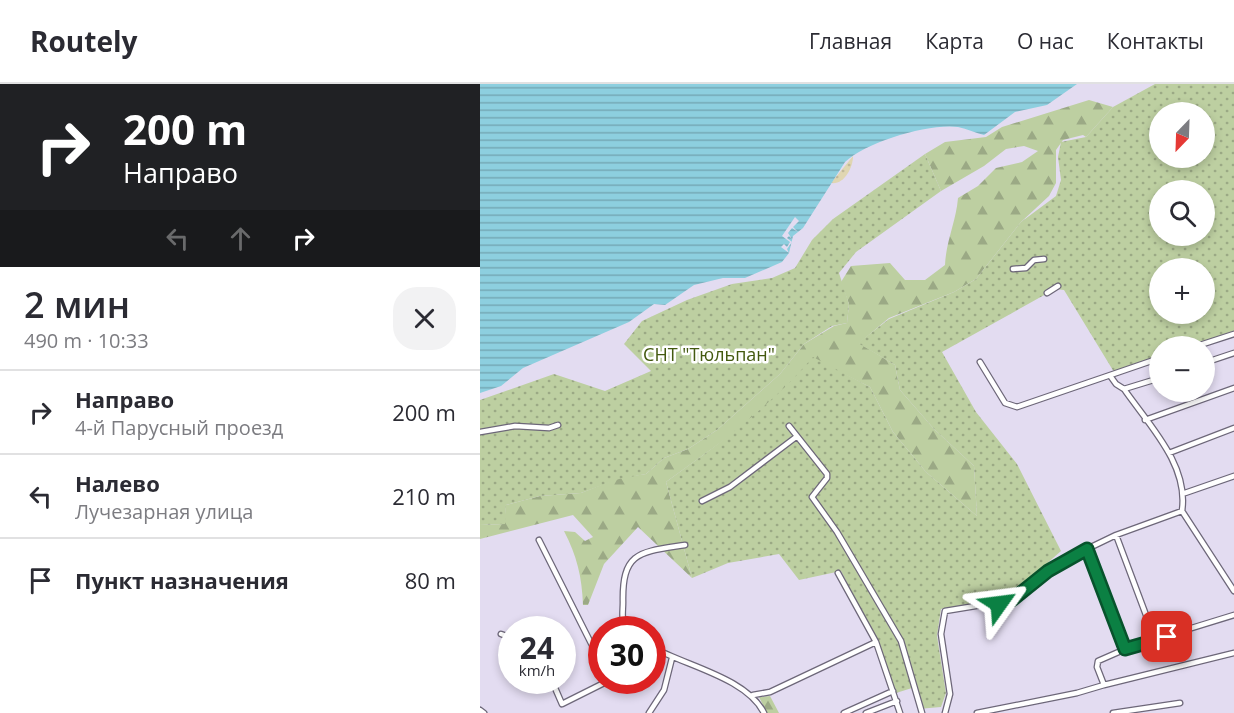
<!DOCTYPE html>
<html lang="ru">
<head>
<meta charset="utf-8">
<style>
  :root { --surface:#fff; --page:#f2f2f3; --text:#2b2b33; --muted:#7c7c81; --line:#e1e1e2 }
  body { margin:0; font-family:"Open Sans",sans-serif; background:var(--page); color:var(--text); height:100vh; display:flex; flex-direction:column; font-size:22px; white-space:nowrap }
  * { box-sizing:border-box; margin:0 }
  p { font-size:20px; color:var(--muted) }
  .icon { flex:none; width:33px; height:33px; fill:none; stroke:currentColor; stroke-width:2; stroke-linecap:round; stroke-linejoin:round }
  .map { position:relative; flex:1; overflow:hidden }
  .details { display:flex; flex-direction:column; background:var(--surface); width:480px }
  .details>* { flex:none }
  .hud { background:#202124; color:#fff; overflow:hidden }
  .needle { width:39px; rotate:203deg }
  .tools { position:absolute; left:669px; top:18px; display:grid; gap:12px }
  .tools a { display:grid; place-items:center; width:66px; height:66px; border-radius:50%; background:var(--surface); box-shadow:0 3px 9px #0003; font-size:30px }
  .speed { position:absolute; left:18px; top:532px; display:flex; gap:12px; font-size:30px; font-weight:700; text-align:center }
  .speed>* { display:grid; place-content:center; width:78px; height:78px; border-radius:50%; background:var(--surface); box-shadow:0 3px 9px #0003; line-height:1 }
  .speed small { font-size:15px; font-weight:400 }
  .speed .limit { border:9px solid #d22; background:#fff; color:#111 }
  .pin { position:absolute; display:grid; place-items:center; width:51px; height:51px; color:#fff; margin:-26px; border-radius:12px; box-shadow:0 3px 9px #0006 }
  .me { position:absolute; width:66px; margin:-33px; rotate:59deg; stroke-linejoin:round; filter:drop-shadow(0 0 4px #0008) }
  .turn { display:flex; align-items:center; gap:21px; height:126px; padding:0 24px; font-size:27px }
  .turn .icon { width:78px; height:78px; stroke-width:2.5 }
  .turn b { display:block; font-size:42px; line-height:51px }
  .lanes { display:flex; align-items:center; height:57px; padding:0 24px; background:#0003; justify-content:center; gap:30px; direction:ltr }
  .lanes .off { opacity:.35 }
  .round { display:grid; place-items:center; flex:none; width:63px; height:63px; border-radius:24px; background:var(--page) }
  .summary { display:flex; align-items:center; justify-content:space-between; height:102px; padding:0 24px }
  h1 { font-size:36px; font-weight:600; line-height:45px }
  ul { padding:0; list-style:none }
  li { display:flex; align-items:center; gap:18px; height:84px; padding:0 24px; border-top:2px solid var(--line) }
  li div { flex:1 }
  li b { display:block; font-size:22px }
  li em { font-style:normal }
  header { display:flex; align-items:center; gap:36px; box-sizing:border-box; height:84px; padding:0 30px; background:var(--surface); border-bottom:2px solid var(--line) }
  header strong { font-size:28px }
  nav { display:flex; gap:33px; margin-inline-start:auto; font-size:21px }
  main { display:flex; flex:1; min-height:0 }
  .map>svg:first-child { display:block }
  .forest { fill:url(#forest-firs) }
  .sand { fill:url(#sand-dots) }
  .garden { fill:url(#garden-dots); fill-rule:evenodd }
  .water { fill:url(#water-rules) }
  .pier { fill:#e3dcf1 }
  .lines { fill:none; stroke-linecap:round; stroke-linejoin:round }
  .minor-casing { stroke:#6d6779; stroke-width:7 }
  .minor { stroke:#fff; stroke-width:4.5 }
  .route-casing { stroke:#07532c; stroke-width:15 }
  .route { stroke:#0b8043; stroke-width:10 }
  .labels { text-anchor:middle; stroke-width:5; stroke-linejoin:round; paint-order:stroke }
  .park-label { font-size:18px; fill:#43590f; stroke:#fff }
</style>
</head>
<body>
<header>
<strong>Routely</strong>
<nav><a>Главная</a><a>Карта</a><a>О нас</a><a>Контакты</a></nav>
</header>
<main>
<section class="details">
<div class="hud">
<div class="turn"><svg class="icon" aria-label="right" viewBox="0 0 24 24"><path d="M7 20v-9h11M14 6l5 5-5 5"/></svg><div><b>200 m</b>Направо</div></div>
<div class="lanes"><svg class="icon off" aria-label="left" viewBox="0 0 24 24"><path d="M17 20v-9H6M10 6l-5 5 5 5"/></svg><svg class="icon off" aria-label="ahead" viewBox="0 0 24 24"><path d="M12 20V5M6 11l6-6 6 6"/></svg><svg class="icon" aria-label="right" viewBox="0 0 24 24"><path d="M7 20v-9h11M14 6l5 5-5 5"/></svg></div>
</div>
<div class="summary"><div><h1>2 мин</h1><p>490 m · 10:33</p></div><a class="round"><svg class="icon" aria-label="close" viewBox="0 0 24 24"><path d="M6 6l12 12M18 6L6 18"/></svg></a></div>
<ul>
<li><svg class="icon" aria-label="right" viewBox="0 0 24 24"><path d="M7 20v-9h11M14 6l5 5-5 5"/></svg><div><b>Направо</b><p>4-й Парусный проезд</p></div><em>200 m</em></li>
<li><svg class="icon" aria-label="left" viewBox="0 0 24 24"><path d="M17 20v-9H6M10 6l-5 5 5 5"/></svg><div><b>Налево</b><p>Лучезарная улица</p></div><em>210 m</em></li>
<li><svg class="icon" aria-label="arrive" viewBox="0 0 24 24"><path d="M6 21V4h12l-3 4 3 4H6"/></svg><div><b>Пункт назначения</b></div><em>80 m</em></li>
</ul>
</section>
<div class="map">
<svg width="754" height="629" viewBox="0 0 754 629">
  <defs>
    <pattern id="forest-firs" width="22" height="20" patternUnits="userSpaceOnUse" patternTransform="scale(1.5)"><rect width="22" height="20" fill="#bdcfa1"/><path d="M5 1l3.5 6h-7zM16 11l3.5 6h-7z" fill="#9ba985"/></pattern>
    <pattern id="sand-dots" width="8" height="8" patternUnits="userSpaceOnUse" patternTransform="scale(1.5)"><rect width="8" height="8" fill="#e0d6b1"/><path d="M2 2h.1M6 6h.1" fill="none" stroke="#c1b999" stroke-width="1.8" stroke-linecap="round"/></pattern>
    <pattern id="garden-dots" width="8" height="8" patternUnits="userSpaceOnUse" patternTransform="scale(1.5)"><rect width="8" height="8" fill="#bdcfa1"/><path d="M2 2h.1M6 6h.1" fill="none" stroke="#9ba985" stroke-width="1.8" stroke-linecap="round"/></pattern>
    <pattern id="water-rules" width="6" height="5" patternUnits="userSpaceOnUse" patternTransform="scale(1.5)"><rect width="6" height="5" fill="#8dcfdf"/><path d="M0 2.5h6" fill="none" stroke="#75a9b6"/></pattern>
  </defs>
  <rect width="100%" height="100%" fill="#e3dcf1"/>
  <!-- forest -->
  <path class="forest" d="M 609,16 L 633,23 L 606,53 L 603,51 L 583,56 L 576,66 L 576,99 L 569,112 L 541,138 L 496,195 L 474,208 L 409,234 L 379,259 L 415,281 L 420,306 L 454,345 L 494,382 L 497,432 L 446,388 L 413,348 L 390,303 L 364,290 L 306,304 L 255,348 L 186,398 L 212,494 L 158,443 L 124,480 L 108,521 L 103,521 C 102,493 97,472 84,447 L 95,448 L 105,457 L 113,453 L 93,431 L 0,455 L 0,441 L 24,440 L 26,421 L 60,412 L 101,409 L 139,394 L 166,390 L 184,374 L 208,365 L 237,346 L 300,290 L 324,260 L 354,242 L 367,239 L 369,220 L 361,198 L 371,182 L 410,179 L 425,196 L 445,196 L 465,181 C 466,157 476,138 478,114 L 498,102 L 516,84 L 542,78 L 558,67 L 544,62 L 526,65 L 504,82 L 461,107 L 445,70 L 465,58 L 506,53 L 522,43 Z
    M 290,612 L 299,629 L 287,629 L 279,613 Z"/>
  <!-- sand -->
  <path class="sand" d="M 373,72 C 373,84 364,101 351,99 Z"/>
  <!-- garden -->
  <path class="garden" d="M 675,0 L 754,0 L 754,247 L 710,262 L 680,262 L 679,273 L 634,288 L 584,206 L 575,205 L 462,268 L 496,328 L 537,380 L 581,467 L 529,513 L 461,525 L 457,552 L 466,609 L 461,623 L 438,625 L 432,604 L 416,609 L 400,562 L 361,487 L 319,496 L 299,470 L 248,479 L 212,494 L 186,398 C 239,360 290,323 333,273 L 390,303 L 413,348 L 446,388 L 497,432 L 494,382 L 454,345 L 420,306 L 415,281 L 378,259 L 409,235 L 474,208 L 496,195 L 541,138 L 576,112 L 581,96 L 578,73 L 581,58 L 606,53 L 633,23 ZM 680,28 L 724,28 L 724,74 L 680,74 ZM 680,106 L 724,106 L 724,152 L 680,152 ZM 680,184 L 724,184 L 724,230 L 680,230 Z
    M 445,70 L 461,107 L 376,168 L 359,189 L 369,220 L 367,239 L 352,242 L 324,260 L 300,290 L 237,346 L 208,365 L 184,374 L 166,390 L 139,395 L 101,409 L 60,412 L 26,421 L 25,440 L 0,441 L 0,316 L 74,290 L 125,307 L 171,287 L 144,260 L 162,237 L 207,216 L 252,200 L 292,194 L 315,184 L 332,156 L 353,135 Z"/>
  <!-- water -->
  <path class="water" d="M 0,0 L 597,0 L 567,21 L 535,28 L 504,51 C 496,49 487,45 478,43 C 449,39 386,58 365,78 L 323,144 L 313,152 L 309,169 L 302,178 L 265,194 L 243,194 L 214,201 L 185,221 L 174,220 L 149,238 L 43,284 L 21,302 L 0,309 Z"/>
  <!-- pier -->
  <path class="pier" d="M 315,133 L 319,137 L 313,143 L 318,148 L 312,144 L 308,149 L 312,155 L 309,152 L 307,154 L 312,158 L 307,165 L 309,169 L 301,163 L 304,160 L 307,163 L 310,158 L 302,152 Z"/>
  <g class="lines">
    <!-- minor casing -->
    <g class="minor-casing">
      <path id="minor" d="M 533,185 L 546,184 L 554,176 L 564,175
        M 567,209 L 578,202
        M 717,262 L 754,250
        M 500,278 L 525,319 L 537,323 L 680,274
        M 724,279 L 754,269
        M 631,293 L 636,300 L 644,305 C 669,341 709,381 702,427 L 754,507
        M 644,305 L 680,294
        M 665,336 L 754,304
        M 309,342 L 347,390 L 347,394 L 332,413 L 357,448 L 421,557 L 442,629
        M 0,348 L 35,342 L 69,344 L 78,341
        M 689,369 L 754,344
        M 705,409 L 754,392
        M 222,417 L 250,403 L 316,353
        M 636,451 L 675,555
        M 59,456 L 122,581
        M 607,465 L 645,565
        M 358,489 L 396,558 L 420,629
        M 145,546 C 141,538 143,527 143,518 C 142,467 160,468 205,461
        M 21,550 L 32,554
        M 172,563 C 206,582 267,594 284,629
        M 72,597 L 82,620 L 128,597
        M 624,601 L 754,569
        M 273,611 L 290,608 L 396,558
        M 0,626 L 4,629
        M 169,629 L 184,606 L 192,574
        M 364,629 L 413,607
        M 386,629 L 417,617
        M 465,629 L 470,610 L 461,550 L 465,527 L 532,516 L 568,487 L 607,465 L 636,451 L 702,427
        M 497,629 L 597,609 L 624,601 L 617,583 L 618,577 L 650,563 L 754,531
        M 633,629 L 700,619"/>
    </g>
    <!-- minor -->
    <use href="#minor" class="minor"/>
  </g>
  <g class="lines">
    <!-- route casing -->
    <g class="route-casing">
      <path id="route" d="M 519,520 L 532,516 L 568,487 L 607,465 L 645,565 L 687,553"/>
    </g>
    <!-- route -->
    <use href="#route" class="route"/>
  </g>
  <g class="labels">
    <!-- park labels -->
    <g class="park-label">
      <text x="229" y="277">СНТ "Тюльпан"</text>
    </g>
  </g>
</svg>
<div class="tools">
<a><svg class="needle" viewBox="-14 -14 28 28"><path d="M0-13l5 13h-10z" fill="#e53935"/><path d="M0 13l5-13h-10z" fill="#7c7c81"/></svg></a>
<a><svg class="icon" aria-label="search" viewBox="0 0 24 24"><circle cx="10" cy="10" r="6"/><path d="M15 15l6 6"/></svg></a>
<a>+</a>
<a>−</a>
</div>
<div class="speed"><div>24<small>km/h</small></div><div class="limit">30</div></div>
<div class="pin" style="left:687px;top:553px;background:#d93025"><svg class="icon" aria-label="arrive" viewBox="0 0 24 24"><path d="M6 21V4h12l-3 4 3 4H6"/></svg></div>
<svg class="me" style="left:519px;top:520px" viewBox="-20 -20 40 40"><path d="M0-17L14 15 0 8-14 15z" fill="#0b8043" stroke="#fff" stroke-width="4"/></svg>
</div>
</main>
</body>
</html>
